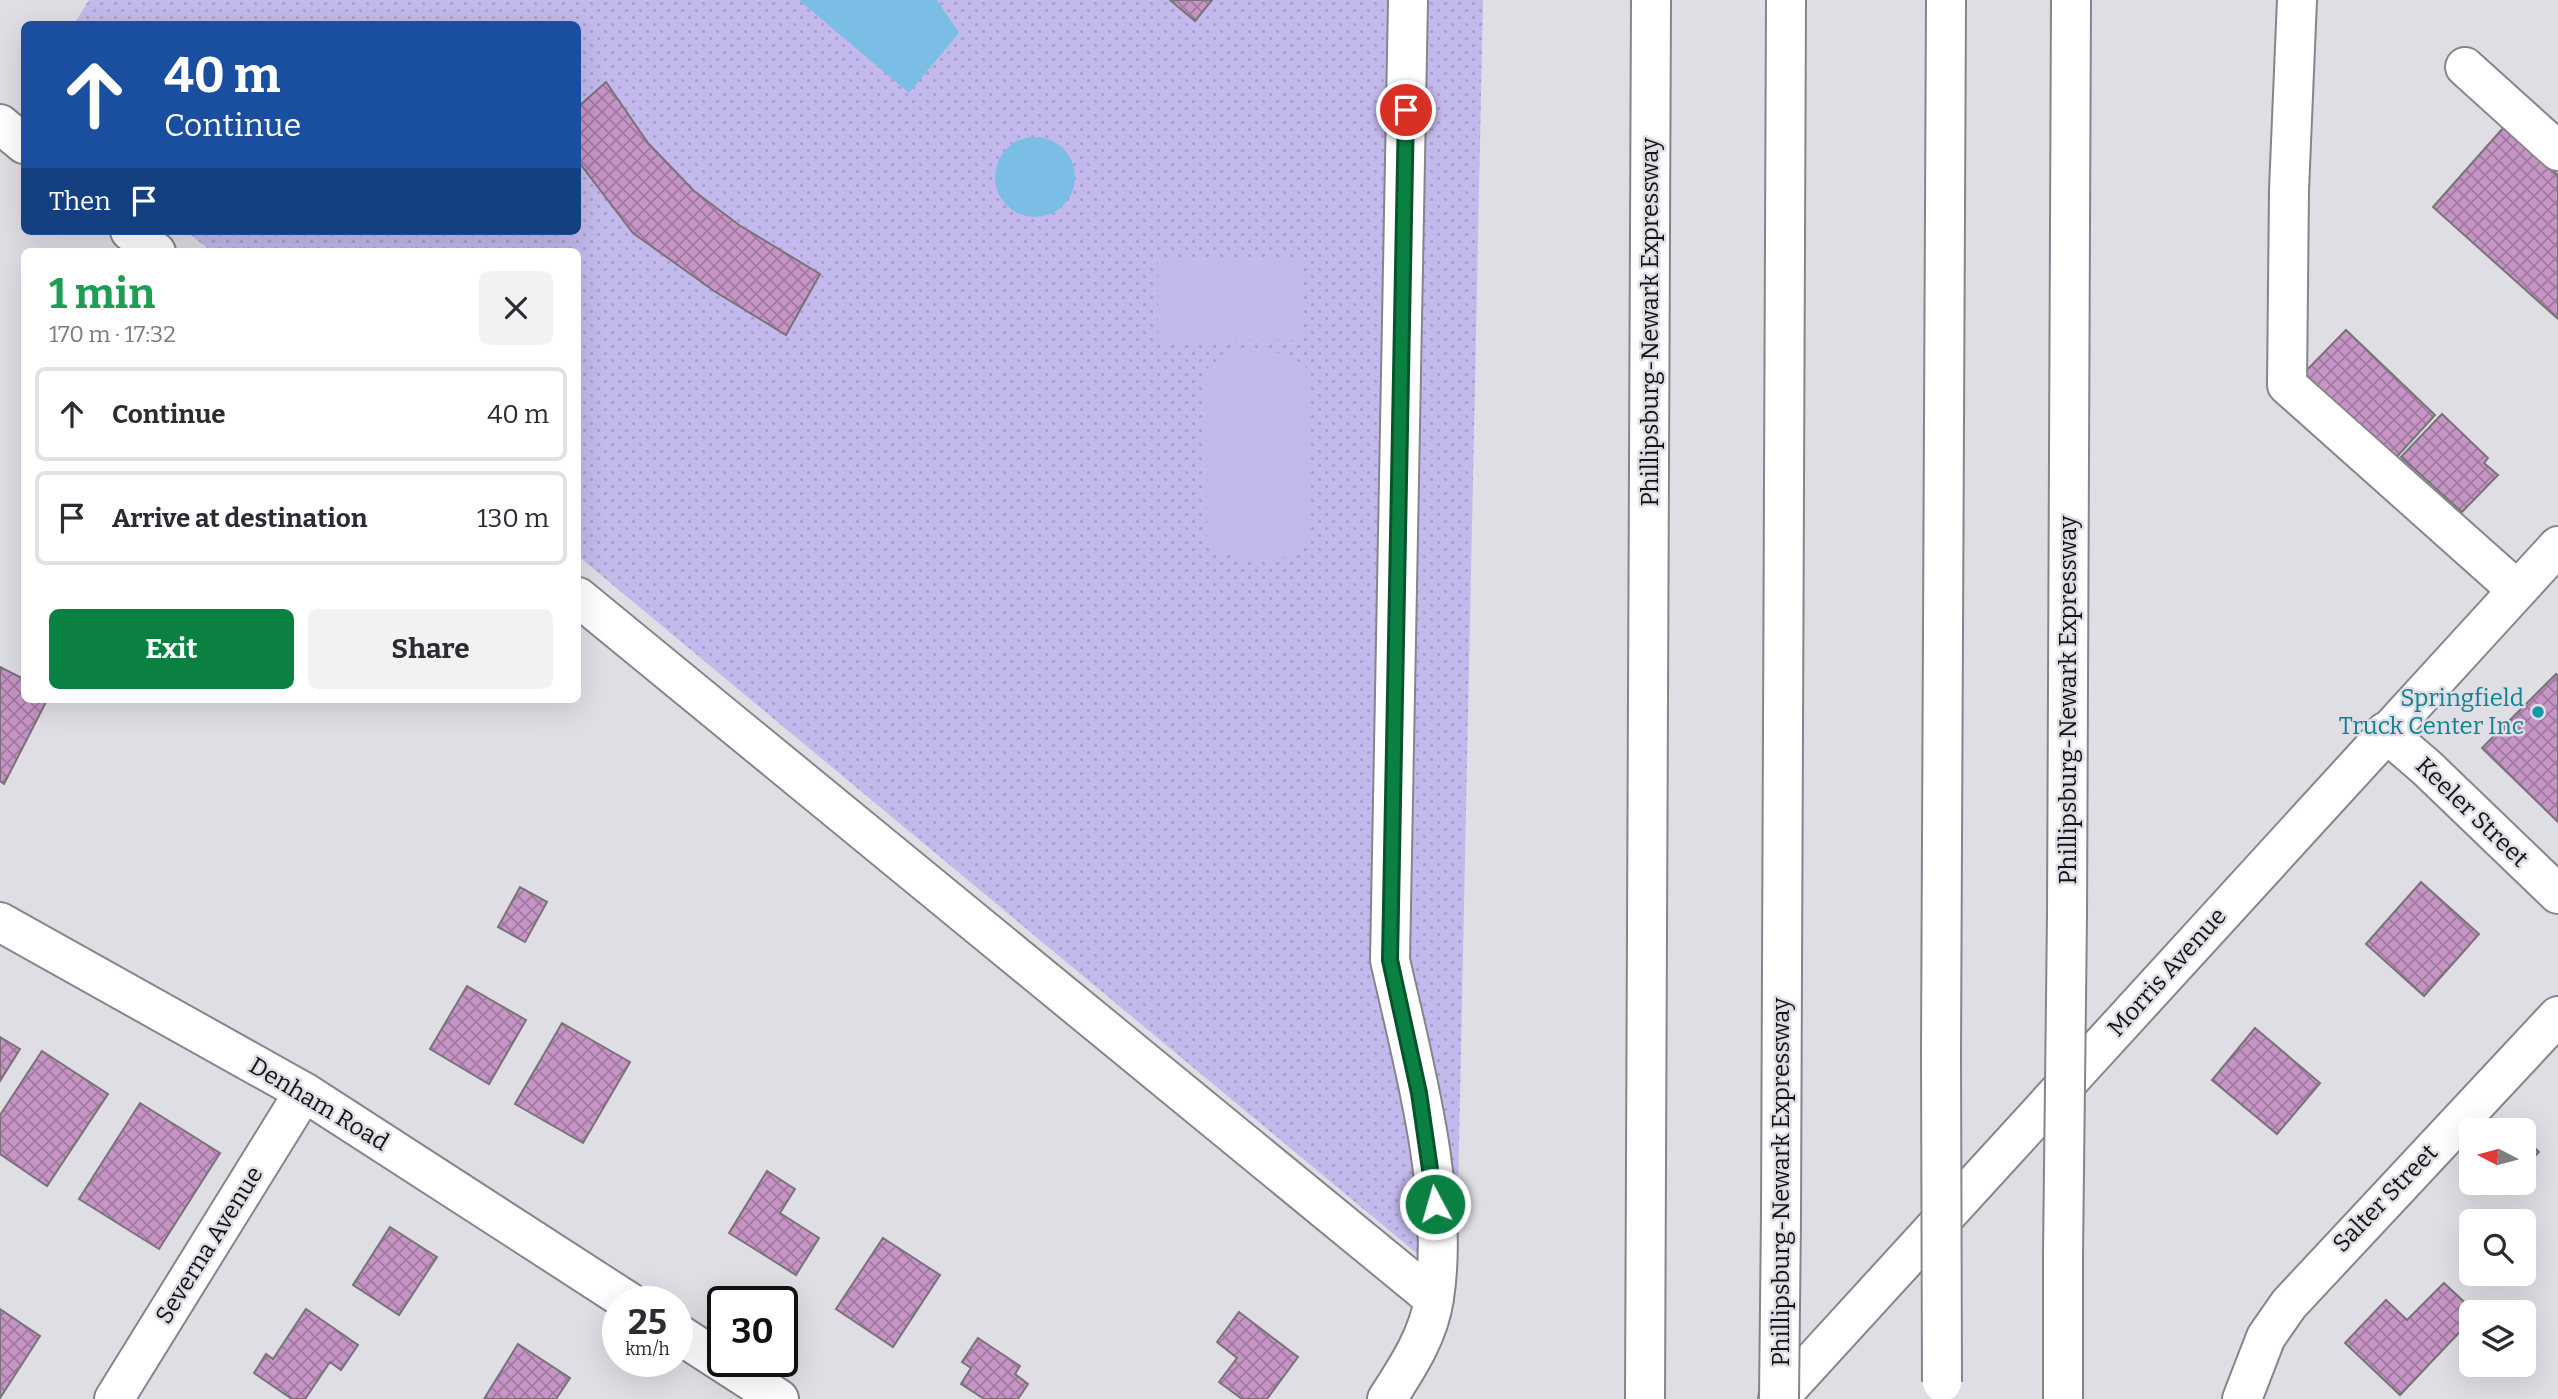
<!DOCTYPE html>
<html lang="en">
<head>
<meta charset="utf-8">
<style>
  :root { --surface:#fff; --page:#f2f2f3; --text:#2b2b33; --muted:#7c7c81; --line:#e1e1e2; --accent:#0b8043 }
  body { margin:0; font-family:Bitter,serif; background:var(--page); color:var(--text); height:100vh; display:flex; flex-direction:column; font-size:26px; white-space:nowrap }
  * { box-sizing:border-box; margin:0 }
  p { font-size:23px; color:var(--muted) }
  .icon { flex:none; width:38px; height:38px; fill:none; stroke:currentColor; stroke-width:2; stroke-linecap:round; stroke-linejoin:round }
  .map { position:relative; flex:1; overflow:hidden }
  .panel { position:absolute; left:21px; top:248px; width:560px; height:455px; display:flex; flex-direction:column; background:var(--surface); border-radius:10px; box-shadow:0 7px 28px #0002 }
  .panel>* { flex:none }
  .top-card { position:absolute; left:21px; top:21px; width:560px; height:214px; border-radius:10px; box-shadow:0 7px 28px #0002; background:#1a4fa0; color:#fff; overflow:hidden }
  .needle { width:46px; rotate:276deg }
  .tools { position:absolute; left:2459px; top:1118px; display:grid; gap:14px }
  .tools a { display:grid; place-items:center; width:77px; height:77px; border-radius:10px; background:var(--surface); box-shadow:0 7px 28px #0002; font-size:35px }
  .speed { position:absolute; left:602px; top:1286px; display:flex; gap:14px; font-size:35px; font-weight:700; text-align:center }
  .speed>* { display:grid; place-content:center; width:91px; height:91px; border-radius:50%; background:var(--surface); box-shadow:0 7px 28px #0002; line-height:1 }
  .speed small { font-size:18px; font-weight:400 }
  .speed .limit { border:4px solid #111; border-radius:10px; background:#fff; color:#111 }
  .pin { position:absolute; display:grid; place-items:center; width:60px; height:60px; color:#fff; margin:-30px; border:4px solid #fff; border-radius:50%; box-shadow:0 2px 7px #0007 }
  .me { position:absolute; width:77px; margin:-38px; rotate:354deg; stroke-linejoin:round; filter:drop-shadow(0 0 5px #0008) }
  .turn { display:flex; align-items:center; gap:24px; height:147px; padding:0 28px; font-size:32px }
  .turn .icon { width:91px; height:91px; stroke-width:2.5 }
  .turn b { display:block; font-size:49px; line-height:60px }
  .then { display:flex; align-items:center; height:66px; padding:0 28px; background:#0003; gap:14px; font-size:26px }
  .round { display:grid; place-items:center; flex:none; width:74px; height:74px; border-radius:10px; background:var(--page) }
  .summary { display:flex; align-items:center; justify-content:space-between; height:119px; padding:0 28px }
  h1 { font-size:42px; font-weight:700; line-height:52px; color:#1e9e55 }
  .primary-button { display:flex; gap:14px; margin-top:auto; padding:14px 28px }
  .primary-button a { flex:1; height:80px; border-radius:10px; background:var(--accent); color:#fff; font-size:28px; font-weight:700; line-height:80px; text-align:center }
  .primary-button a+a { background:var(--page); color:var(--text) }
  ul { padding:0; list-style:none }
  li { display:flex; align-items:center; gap:21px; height:94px; margin:0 14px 10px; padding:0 14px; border:4px solid var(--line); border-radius:10px }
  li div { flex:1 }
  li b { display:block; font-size:26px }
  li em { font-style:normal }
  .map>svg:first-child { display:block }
  .green { fill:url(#green-dots) }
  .pitch { fill:#c3b9ec }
  .water { fill:#7bbee5 }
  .building { fill:url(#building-cross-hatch); stroke:#787377; stroke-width:2 }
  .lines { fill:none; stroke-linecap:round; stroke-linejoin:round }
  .minor-casing { stroke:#86858b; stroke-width:42 }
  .major-casing { stroke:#86858b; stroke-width:42 }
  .highway-casing { stroke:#86858b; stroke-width:42 }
  .minor { stroke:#fff; stroke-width:38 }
  .major { stroke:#fff; stroke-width:38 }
  .highway { stroke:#fff; stroke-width:38 }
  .highway-bridge-casing { stroke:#86858b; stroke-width:42; stroke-linecap:butt }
  .highway-bridge { stroke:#fff; stroke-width:38 }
  .route-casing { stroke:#07532c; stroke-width:18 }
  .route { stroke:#0b8043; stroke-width:12 }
  .culture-dot { fill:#0f9aa8; stroke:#dfdee4; stroke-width:2.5 }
  .labels { text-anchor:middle; stroke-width:5; stroke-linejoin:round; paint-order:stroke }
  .street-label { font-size:24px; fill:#131315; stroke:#dfdee4 }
  .culture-label { font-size:24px; fill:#0d838f; stroke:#dfdee4; text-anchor:end }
</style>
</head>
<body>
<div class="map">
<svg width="2558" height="1399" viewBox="0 0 2558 1399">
  <defs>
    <pattern id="green-dots" width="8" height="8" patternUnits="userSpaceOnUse" patternTransform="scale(1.75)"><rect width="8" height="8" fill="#c3b9ec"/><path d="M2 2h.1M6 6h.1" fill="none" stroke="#a79eca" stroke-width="1.8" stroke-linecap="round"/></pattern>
    <pattern id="building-cross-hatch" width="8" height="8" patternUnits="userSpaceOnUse" patternTransform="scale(1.75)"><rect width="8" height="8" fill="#c795c5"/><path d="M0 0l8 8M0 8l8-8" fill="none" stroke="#a0789f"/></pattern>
  </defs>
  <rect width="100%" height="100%" fill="#dfdee4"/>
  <!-- green -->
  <path class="green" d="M 89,0 L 1483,0 L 1456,1286 L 578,556 L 578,252 L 212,252 L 186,231 L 578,231 L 578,24 L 74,24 Z"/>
  <!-- pitch -->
  <path class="pitch" d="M 1158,257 L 1302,257 L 1302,340 L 1158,341 Z
    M 1256,348 L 1291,356 L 1307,368 L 1307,544 C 1276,570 1239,564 1207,543 L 1206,369 L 1229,352 Z"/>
  <!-- water -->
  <path class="water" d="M 799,0 L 937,0 L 959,33 L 909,93 Z
    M995 177a40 40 0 1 1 80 0a40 40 0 1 1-80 0Z"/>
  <!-- building -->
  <path class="building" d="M 1170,0 L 1212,0 L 1195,21 Z
    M 606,82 L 648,143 L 694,191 L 739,225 L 820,274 L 786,335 L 714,291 L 633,233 L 578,161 L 578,107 Z
    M 2504,127 L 2558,175 L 2558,319 L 2433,207 Z
    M 2346,330 L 2435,415 L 2392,462 L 2301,376 Z
    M 2442,414 L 2488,458 L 2484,463 L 2498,475 L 2462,512 L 2401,457 Z
    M 0,667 L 24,679 L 24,700 L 47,700 L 4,784 L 0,781 Z
    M 2556,674 L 2558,676 L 2558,822 L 2482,748 Z
    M 2421,882 L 2479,934 L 2424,996 L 2366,944 Z
    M 520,887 L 547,902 L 525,942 L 498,927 Z
    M 467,986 L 526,1020 L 489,1084 L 430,1049 Z
    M 562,1023 L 630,1062 L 583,1143 L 515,1104 Z
    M 2255,1028 L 2320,1083 L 2277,1134 L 2212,1080 Z
    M 0,1037 L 20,1049 L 0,1081 Z
    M 42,1051 L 108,1094 L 47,1186 L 0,1154 L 0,1115 Z
    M 140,1103 L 220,1153 L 159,1249 L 79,1199 Z
    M 2524,1137 L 2539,1152 L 2524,1168 Z
    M 767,1171 L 795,1189 L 780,1213 L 819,1238 L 796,1275 L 729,1233 Z
    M 390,1227 L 437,1257 L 399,1315 L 353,1285 Z
    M 883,1238 L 940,1275 L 893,1347 L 836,1309 Z
    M 2444,1283 L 2475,1312 L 2471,1312 L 2471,1320 L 2400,1395 L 2345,1343 L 2386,1300 L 2407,1320 Z
    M 0,1309 L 40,1336 L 0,1398 Z
    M 306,1309 L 358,1345 L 341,1370 L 330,1362 L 305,1399 L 292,1399 L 254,1373 L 266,1354 L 273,1359 Z
    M 1239,1312 L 1298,1357 L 1267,1399 L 1242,1399 L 1219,1382 L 1237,1358 L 1217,1342 Z
    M 978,1338 L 1020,1366 L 1015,1374 L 1028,1384 L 1018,1399 L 984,1399 L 961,1384 L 971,1368 L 962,1362 Z
    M 518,1344 L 570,1378 L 556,1399 L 484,1399 Z"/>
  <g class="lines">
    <!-- minor casing -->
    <g class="minor-casing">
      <path id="minor" d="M 2297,0 L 2289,190 L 2287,385 L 2517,590
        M 2465,67 L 2558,151
        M 0,124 L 24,144
        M 130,231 L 156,252
        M 578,597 L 1434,1299
        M 2385,732 L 2427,768 L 2558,894
        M 0,922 L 304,1092 L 629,1302
        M 677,1333 L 779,1399
        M 114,1399 L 304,1092
        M 1387,1399 C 1407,1368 1429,1335 1434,1298 C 1450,1194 1413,1062 1390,960 L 1408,0
        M 2242,1399 L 2266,1337 L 2289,1304 L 2558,1016"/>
    </g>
    <!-- major casing -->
    <g class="major-casing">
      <path id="major" d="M 1778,1399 L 2558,546"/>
    </g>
    <!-- highway casing -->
    <g class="highway-casing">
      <path id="highway" d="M 2067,915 L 2071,0
        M 1941,1052 L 1946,0
        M 1781,1216 L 1786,0
        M 2063,1254 L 2063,1399
        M 1645,1399 L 1651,0"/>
    </g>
    <!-- minor -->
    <use href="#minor" class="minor"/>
    <!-- major -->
    <use href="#major" class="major"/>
    <!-- highway -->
    <use href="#highway" class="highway"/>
    <!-- highway-bridge casing -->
    <g class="highway-bridge-casing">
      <path id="highway-bridge" d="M 1941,1052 L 1942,1382
        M 2063,1254 L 2067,915
        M 1779,1399 L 1781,1216"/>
    </g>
    <!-- highway-bridge -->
    <use href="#highway-bridge" class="highway-bridge"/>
  </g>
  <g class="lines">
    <!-- route casing -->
    <g class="route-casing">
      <path id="route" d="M 1406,110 L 1390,960 L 1419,1093 L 1435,1204"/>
    </g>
    <!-- route -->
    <use href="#route" class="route"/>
  </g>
  <!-- markers -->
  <circle class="culture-dot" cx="2538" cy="712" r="7"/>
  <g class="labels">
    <!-- street labels -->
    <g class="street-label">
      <text transform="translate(1650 322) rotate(-90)" y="8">Phillipsburg-Newark Expressway</text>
      <text transform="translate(2068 700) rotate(-90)" y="8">Phillipsburg-Newark Expressway</text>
      <text transform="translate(2472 812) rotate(44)" y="8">Keeler Street</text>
      <text transform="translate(2167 972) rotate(-48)" y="8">Morris Avenue</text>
      <text transform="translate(319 1104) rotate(31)" y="8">Denham Road</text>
      <text transform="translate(1781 1182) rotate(-90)" y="8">Phillipsburg-Newark Expressway</text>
      <text transform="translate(2385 1198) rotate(-46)" y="8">Salter Street</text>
      <text transform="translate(209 1245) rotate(-58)" y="8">Severna Avenue</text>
    </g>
    <!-- culture labels -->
    <g class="culture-label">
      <text x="2524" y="706">Springfield<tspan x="2524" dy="28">Truck Center Inc</tspan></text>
    </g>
  </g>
</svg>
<div class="tools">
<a><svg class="needle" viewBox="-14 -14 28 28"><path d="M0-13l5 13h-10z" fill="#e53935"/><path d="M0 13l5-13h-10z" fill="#7c7c81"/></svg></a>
<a><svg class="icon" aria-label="search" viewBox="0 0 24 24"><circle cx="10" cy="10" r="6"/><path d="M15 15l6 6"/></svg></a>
<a><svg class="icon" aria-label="layers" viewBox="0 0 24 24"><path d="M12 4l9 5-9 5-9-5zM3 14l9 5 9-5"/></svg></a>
</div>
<div class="speed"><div>25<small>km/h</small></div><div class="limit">30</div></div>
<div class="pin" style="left:1406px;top:110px;background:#d93025"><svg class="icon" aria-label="arrive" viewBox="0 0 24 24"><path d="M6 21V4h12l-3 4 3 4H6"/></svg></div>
<svg class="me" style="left:1435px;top:1204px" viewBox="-20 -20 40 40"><circle r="17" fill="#0b8043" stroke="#fff" stroke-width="3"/><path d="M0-11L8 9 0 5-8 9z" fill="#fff"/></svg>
<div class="top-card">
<div class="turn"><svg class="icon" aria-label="ahead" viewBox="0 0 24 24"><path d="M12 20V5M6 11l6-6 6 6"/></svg><div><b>40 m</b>Continue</div></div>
<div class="then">Then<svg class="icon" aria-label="arrive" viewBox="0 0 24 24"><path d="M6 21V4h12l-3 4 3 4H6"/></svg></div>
</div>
<section class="panel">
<div class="summary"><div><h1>1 min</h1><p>170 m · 17:32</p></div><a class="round"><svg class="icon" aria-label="close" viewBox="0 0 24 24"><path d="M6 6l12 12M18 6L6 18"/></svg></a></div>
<ul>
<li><svg class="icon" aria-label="ahead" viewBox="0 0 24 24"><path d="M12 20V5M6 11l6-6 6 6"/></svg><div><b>Continue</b></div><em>40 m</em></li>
<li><svg class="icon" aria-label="arrive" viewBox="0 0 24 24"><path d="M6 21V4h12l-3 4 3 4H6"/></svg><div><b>Arrive at destination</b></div><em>130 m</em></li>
</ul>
<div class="primary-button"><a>Exit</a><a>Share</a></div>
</section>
</div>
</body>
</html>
